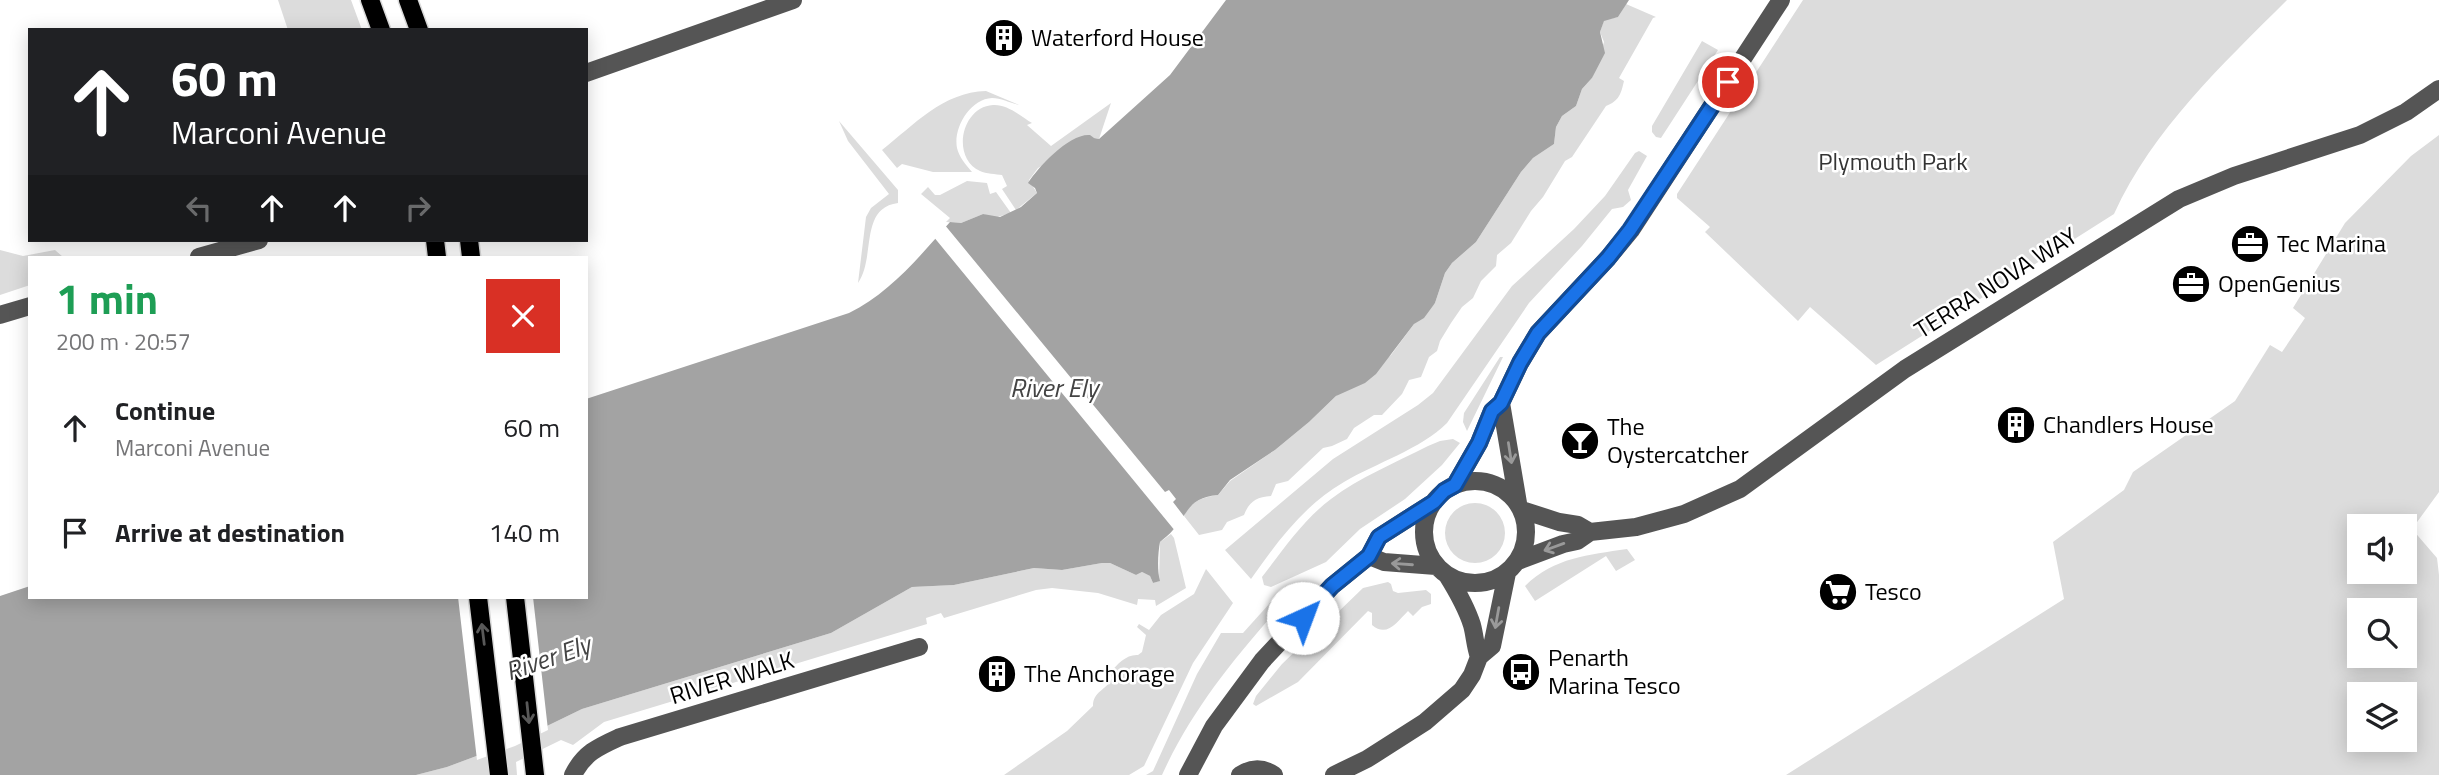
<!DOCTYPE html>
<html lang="en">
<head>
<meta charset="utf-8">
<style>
  :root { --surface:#fff; --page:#f6f6f6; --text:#202124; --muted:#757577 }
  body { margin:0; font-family:"Titillium Web",sans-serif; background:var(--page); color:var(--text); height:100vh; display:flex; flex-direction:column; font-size:26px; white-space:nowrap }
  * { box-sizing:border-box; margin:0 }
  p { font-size:23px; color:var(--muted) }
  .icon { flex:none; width:38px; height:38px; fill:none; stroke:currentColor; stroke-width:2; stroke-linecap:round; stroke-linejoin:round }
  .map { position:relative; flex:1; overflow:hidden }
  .drawer { position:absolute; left:28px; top:256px; width:560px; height:343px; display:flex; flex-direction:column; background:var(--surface); border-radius:0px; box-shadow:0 4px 18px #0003 }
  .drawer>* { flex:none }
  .hud { position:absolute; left:28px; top:28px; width:560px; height:214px; border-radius:0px; box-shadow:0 4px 18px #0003; background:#202124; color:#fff; overflow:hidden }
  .tools { position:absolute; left:2347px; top:514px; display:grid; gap:14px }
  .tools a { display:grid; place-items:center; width:70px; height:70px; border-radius:0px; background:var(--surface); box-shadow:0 4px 18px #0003; font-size:35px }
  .pin { position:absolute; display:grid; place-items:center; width:60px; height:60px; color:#fff; margin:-30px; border:4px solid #fff; border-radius:50%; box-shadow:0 2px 7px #0007 }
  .me { position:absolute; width:77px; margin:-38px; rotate:43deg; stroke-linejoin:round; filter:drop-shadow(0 0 5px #0008) }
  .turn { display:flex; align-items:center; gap:24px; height:147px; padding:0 28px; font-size:32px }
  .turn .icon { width:91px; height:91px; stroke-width:2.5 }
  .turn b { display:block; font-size:49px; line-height:60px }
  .lanes { display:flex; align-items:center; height:66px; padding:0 28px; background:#0003; justify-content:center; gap:35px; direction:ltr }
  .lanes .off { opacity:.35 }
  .round { display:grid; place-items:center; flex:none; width:74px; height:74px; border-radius:0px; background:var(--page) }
  .headline { display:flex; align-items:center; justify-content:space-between; height:119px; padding:0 28px }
  h1 { font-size:42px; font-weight:700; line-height:52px; color:#1e9e55 }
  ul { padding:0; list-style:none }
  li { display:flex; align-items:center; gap:21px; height:105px; padding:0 28px }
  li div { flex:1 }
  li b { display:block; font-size:26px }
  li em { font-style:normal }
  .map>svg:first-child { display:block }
  .green { fill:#dcdcdc; fill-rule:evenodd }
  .water { fill:#a3a3a3 }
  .pier { fill:#fff }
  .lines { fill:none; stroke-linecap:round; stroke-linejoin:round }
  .major-casing { stroke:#dbdbdb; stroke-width:21 }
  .minor { stroke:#555; stroke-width:18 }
  .major { stroke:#000; stroke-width:18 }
  .oneway { stroke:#999 }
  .oneway2 { stroke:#595959 }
  .route-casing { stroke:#114b97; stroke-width:18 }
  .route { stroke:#1a73e8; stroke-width:12 }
  .labels { text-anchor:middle; stroke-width:5; stroke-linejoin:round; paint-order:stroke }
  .poi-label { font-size:24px; fill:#000; stroke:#fff; text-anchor:start }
  .park-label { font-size:24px; fill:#333; stroke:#fff }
  .street-label { font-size:24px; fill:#000; stroke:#fff }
  .water-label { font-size:26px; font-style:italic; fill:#444; stroke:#fff }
</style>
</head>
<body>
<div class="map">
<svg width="2439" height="775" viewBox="0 0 2439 775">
  <rect width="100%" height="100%" fill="#fff"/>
  <!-- green -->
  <path class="green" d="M 278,0 L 351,0 L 362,30 L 288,30 Z
    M 1803,0 L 2287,0 C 2222,65 2153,129 2114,214 L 1876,365 L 1810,307 L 1798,321 L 1705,232 L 1710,227 L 1677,198 L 1677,194 Z
    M 1626,4 L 1656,17 L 1653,18 L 1619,78 L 1624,81 C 1621,94 1619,101 1606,106 L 1572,157 L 1565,161 L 1543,197 L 1531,211 L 1511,243 L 1497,255 L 1496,266 L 1481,281 L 1473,298 L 1462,307 L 1451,323 L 1440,341 L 1437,351 L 1429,357 L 1421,377 L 1409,380 L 1402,394 L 1382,415 L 1374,415 L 1354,428 L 1347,439 L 1332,446 L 1323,448 L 1288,481 L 1276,484 L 1271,496 C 1256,497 1249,502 1244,515 L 1227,522 L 1222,530 L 1199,535 L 1184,516 C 1189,502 1203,497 1218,495 L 1230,481 L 1275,450 L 1309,422 L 1336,396 L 1391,355 L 1414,324 L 1435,303 L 1445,273 L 1452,263 L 1476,242 L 1521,172 L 1533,158 L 1554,144 L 1556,127 L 1562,116 L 1576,106 L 1582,89 L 1592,78 L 1604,42 L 1600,32 L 1604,20 L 1618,17 Z
    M 1702,41 L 1718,50 L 1661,138 L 1656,137 L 1652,132 L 1652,126 Z
    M 986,91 L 1019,105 C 1010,103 1001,98 992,98 C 970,99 953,128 957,148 C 959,157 966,165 972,172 L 933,172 L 902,164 L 897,168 L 882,150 C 914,125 943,92 986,91 Z
    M 1111,103 L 1099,139 L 1094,138 L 1038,168 L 1029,180 L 1037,193 L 1016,210 L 1002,189 L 1007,186 L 1002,175 C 996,174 986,174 980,171 C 951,158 961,107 993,105 C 1007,104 1021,116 1032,123 L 1027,125 L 1051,146 Z
    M 839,121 L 898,190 L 898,203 C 859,208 876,257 858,283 L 866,217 L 871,208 L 889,194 L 848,141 Z
    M 2439,135 L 2439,492 L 2412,529 L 2437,558 L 2439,575 L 2439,775 L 1786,775 L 2064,599 L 2053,542 L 2124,490 L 2133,472 L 2235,401 L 2270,345 L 2282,352 L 2305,318 L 2293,308 L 2345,223 L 2411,156 ZM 2359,527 L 2404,527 L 2404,572 L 2359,572 ZM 2359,611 L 2404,611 L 2404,656 L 2359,656 ZM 2359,695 L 2404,695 L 2404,740 L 2359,740 Z
    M 1639,151 L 1647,156 L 1628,190 L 1631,200 L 1623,207 L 1612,209 L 1582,246 L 1529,303 L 1447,423 C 1421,449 1376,463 1344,482 C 1304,505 1277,542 1251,579 L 1225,550 L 1333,459 L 1418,405 L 1433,393 L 1512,286 L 1574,229 L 1605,196 L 1635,153 Z
    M 967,181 L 987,183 L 990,194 L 996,192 L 1011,213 L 994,218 L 983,214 L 961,223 L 946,222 L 950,218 L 921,194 L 928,187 L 935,195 L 940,195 Z
    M 0,250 L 23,256 L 55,250 L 63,257 L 30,257 L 30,285 L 0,295 Z
    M 1500,357 L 1503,357 L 1467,431 L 1463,422 L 1464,413 Z
    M 1453,439 L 1460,443 L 1442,465 L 1405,499 L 1360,529 L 1326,562 L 1271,587 L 1264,585 L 1262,577 C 1283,550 1303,520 1331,499 C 1360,477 1395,463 1428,446 L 1440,441 Z
    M1445 533a30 30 0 1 1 60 0a30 30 0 1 1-60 0Z
    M 1171,534 L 1174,538 L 1186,588 L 1156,606 L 1155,600 L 1138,599 L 1137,605 L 1098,593 L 1052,588 L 1036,590 L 944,618 L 941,613 L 926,618 L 927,624 L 604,722 L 573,745 L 561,740 L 516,762 L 517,775 L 416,775 L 447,767 L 514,742 L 582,709 L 831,633 L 912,587 L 954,585 L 1034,568 L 1062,570 L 1102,563 L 1110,563 L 1136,575 L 1142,572 L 1150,576 L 1153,583 L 1159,581 L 1160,542 Z
    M 1627,549 L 1635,560 L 1616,571 L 1606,556 L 1535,601 L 1525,586 C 1555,557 1588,555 1627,549 Z
    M 1206,569 L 1233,603 L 1193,663 L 1144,766 L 1129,775 L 1004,775 L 1067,731 L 1093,706 C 1093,691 1106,691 1112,678 L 1110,673 C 1117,664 1127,654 1138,655 L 1142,652 L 1146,635 L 1137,627 L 1139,624 L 1149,630 L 1161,615 L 1194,594 Z
    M 1388,582 L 1391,584 L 1393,591 L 1398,593 L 1426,590 L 1431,594 L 1431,604 L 1422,607 L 1413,616 L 1408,611 C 1397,622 1387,638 1372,625 L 1372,613 L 1368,611 L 1298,682 L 1256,706 L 1253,704 L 1256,696 L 1282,664 L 1313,634 L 1320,623 L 1335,615 L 1363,588 Z
    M 1296,589 C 1244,646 1194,704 1162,775 L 1146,775 L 1153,771 L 1197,674 L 1221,633 L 1243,633 L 1279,593 Z"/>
  <!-- water -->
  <path class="water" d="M 1226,0 L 1629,0 L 1618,17 L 1604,21 L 1600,32 L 1605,53 L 1592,78 L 1582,89 L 1576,106 L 1562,116 L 1556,127 L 1554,144 L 1533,158 L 1521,172 L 1476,242 L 1452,263 L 1445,273 L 1435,303 L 1424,318 L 1414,324 L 1376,374 L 1365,383 L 1336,396 L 1309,422 L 1275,450 L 1230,480 L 1218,495 C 1188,498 1190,511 1173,530 C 1169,535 1164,538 1160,542 C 1158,552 1157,571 1160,581 L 1153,583 L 1150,576 L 1142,572 L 1136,575 L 1110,563 L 1102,563 L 1062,570 L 1034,568 L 954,585 L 912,587 L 831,633 L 582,709 L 514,742 L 447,767 L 416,775 L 0,775 L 0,596 L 30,586 L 30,597 L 586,597 L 586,399 L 849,313 C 890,293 920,256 950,222 L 961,223 L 983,214 L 1000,217 L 1021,207 L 1037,193 L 1035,188 L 1028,183 C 1038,167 1070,133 1090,135 L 1094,138 L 1099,139 L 1170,75 Z"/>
  <!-- pier -->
  <path class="pier" d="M 944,224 L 1165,492 L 1169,490 L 1176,499 L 1173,502 L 1186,519 L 1176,532 L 933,236 Z
    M 458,597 L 533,597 L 548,730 L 515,746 L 477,760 Z"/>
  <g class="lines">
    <!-- major casing -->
    <g class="major-casing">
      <path id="major" d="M 370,0 L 381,30
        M 408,0 L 419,30
        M 435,240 L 437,257
        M 469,240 L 471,257
        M 478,597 L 499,775
        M 515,597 L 535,775"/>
    </g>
    <!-- minor -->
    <path class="minor" d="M 586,73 L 793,0
      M 199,257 L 259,240
      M 0,315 L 30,306
      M 1501,403 L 1518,503
      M1424 532a51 51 0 1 1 102 0a51 51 0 1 1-102 0Z
      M 1455,485 L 1479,443 L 1492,411 L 1501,403 L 1520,363 L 1538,333 L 1608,258 L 1631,230 L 1781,0
      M 1522,510 L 1559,522 L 1578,525 L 1590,532
      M 1369,556 L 1384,562 L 1436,566
      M 1518,561 L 1563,544 L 1577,541 L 1590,532 L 1636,527 L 1684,514 L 1740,489 L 1905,369 L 2179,199 L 2234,176 L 2360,135 L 2406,112 L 2439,89
      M 1447,575 C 1457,591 1466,606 1472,625 C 1475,636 1475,646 1479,657
      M 573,775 C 584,753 598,747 620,737 L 919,647
      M 1188,775 L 1214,726 L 1262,661 L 1332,586 L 1369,556 L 1379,537 L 1434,502
      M 1240,775 C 1251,768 1262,767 1274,775
      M 1334,775 L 1367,759 L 1425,722 L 1462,690 L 1472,675 L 1479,657 L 1492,646 L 1507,573"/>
    <!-- major -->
    <use href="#major" class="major"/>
  </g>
  <!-- one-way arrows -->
  <defs><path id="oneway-shaft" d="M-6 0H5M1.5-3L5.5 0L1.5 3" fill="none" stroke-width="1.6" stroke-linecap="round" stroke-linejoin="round" transform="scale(1.75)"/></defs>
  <g class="oneway">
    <use href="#oneway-shaft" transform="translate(1510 453) rotate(81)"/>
    <use href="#oneway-shaft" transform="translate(1554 547) rotate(160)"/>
    <use href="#oneway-shaft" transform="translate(1402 564) rotate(-176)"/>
    <use href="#oneway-shaft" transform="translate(1497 618) rotate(100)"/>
  </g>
  <g class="oneway2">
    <use href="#oneway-shaft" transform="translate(483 634) rotate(-97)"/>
    <use href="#oneway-shaft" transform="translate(528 713) rotate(84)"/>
  </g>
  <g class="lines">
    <!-- route casing -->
    <g class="route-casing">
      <path id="route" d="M 1303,618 L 1332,586 L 1369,556 L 1379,537 L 1434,502 L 1444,491 L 1455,485 L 1479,443 L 1492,411 L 1501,403 L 1520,363 L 1538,333 L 1608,258 L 1630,230 L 1728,82"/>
    </g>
    <!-- route -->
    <use href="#route" class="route"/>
  </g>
  <!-- icons -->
  <defs>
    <g id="building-disc" transform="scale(2.0125)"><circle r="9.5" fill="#000" stroke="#fff"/><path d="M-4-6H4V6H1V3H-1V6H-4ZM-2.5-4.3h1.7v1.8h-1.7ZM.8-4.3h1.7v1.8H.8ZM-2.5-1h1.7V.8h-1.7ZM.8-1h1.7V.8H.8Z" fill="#fff"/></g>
    <g id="office-disc" transform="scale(2.0125)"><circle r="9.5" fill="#000" stroke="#fff"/><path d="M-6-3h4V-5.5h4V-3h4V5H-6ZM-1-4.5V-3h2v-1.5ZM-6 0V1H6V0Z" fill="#fff"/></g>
    <g id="bar-disc" transform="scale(2.0125)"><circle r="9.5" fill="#000" stroke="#fff"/><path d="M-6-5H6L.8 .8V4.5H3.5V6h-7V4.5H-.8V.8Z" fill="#fff"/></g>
    <g id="supermarket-disc" transform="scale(2.0125)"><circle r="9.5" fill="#000" stroke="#fff"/><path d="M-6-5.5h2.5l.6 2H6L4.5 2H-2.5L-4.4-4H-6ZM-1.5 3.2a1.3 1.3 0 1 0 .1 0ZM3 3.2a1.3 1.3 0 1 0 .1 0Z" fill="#fff"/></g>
    <g id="bus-disc" transform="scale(2.0125)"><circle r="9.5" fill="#000" stroke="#fff"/><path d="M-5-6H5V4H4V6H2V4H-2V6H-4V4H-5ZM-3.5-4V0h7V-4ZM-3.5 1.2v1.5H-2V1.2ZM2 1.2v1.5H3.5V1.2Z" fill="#fff"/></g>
  </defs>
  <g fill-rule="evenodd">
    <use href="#building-disc" x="1004" y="38"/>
    <use href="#office-disc" x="2250" y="244"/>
    <use href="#office-disc" x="2191" y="284"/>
    <use href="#building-disc" x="2016" y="425"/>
    <use href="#bar-disc" x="1580" y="441"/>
    <use href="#supermarket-disc" x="1838" y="592"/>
    <use href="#bus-disc" x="1521" y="672"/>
    <use href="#building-disc" x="997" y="674"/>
  </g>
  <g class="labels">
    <!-- poi labels -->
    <g class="poi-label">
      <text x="1031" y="46">Waterford House</text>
      <text x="2277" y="252">Tec Marina</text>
      <text x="2218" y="292">OpenGenius</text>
      <text x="2043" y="433">Chandlers House</text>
      <text x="1607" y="435">The<tspan x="1607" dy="28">Oystercatcher</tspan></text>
      <text x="1865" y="600">Tesco</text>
      <text x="1548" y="666">Penarth<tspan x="1548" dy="28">Marina Tesco</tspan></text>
      <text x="1024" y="682">The Anchorage</text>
    </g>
    <!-- park labels -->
    <g class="park-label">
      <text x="1893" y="170">Plymouth Park</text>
    </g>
    <!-- street labels -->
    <g class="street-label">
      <text transform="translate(1996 283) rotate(-32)" y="8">TERRA NOVA WAY</text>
      <text transform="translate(732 678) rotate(-17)" y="8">RIVER WALK</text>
    </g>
    <!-- water labels -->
    <g class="water-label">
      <text x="1054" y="397">River Ely</text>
      <text transform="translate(548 658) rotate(-19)" y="9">River Ely</text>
    </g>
  </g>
</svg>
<div class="tools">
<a><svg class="icon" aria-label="sound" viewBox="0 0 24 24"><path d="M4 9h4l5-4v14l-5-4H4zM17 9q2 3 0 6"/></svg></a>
<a><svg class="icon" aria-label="search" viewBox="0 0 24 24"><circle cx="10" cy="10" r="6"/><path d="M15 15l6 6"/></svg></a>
<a><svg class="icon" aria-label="layers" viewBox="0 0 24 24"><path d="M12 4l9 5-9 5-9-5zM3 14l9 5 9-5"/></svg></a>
</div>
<div class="pin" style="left:1728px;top:82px;background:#d93025"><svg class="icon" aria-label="arrive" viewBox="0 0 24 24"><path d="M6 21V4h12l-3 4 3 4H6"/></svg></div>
<svg class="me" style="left:1303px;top:618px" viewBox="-20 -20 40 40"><circle r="19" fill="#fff"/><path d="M0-13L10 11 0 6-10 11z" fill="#1a73e8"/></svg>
<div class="hud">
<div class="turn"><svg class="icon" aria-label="ahead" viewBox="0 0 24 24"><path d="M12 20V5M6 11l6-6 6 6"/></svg><div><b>60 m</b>Marconi Avenue</div></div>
<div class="lanes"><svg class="icon off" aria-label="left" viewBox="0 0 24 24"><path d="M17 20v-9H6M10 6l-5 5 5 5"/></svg><svg class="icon" aria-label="ahead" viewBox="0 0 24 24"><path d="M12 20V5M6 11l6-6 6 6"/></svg><svg class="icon" aria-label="ahead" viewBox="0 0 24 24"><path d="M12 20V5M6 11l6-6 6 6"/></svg><svg class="icon off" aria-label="right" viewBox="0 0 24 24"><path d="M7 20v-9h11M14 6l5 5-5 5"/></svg></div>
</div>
<section class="drawer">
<div class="headline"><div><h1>1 min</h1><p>200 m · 20:57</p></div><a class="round" style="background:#d93025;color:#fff"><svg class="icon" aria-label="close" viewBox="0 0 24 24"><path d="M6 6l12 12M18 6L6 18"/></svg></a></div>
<ul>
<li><svg class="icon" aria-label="ahead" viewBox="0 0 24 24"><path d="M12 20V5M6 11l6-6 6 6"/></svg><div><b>Continue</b><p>Marconi Avenue</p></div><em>60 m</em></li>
<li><svg class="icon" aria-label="arrive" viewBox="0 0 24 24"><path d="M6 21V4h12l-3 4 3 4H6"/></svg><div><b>Arrive at destination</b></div><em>140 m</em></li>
</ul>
</section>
</div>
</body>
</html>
